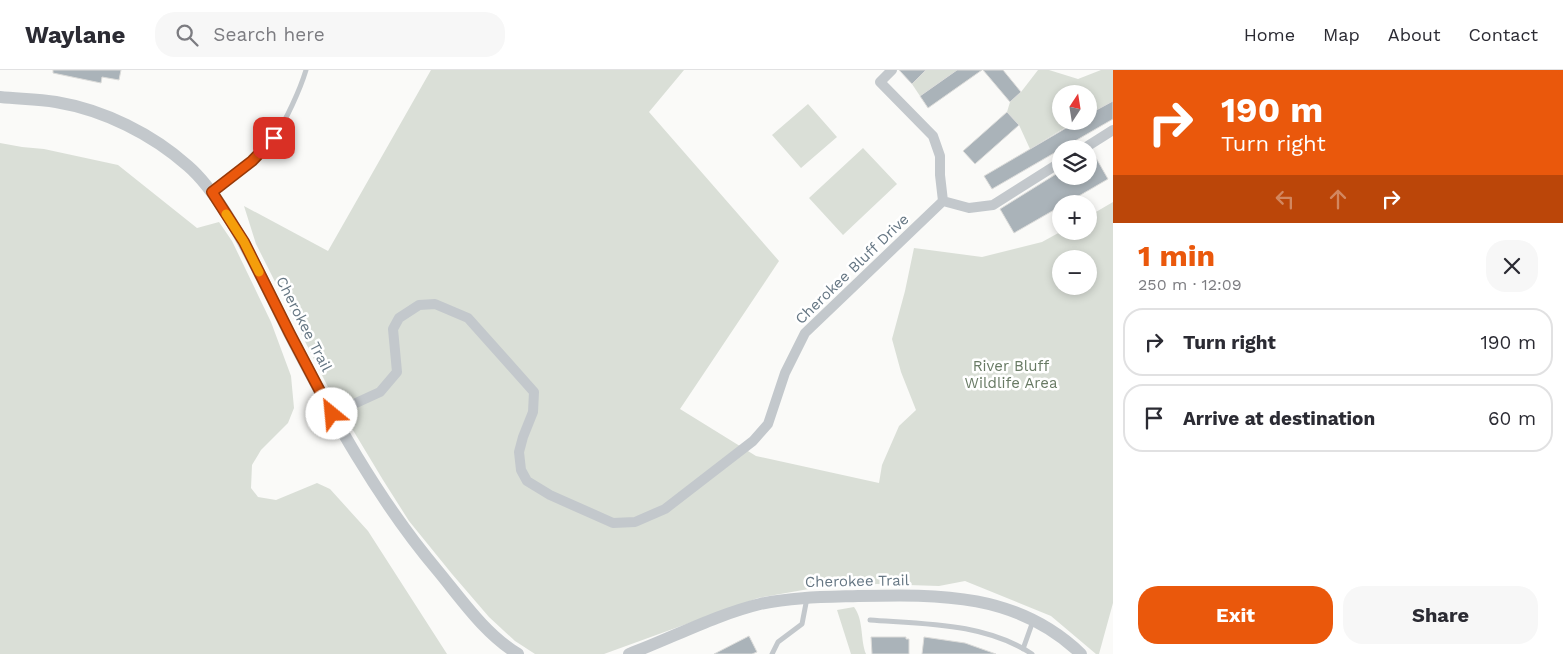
<!DOCTYPE html>
<html lang="en">
<head>
<meta charset="utf-8">
<style>
  :root { --surface:#fff; --page:#f7f7f7; --text:#2b2b33; --muted:#7c7c81; --line:#e1e1e2; --accent:#ea580c }
  body { margin:0; font-family:"Work Sans",sans-serif; background:var(--page); color:var(--text); height:100vh; display:flex; flex-direction:column; font-size:19px; white-space:nowrap }
  * { box-sizing:border-box; margin:0 }
  p { font-size:16px; color:var(--muted) }
  .icon { flex:none; width:28px; height:28px; fill:none; stroke:currentColor; stroke-width:2; stroke-linecap:round; stroke-linejoin:round }
  .map { position:relative; flex:1; overflow:hidden }
  .panel { display:flex; flex-direction:column; background:var(--surface); width:450px }
  .panel>* { flex:none }
  .hud { background:#ea580c; color:#fff; overflow:hidden }
  .needle { width:32px; rotate:12deg }
  .tools { position:absolute; left:1052px; top:15px; display:grid; gap:10px }
  .tools a { display:grid; place-items:center; width:45px; height:45px; border-radius:50%; background:var(--surface); box-shadow:0 2px 8px #0003; font-size:25px }
  .pin { position:absolute; display:grid; place-items:center; width:42px; height:42px; color:#fff; margin:-21px; border-radius:10px; box-shadow:0 2px 8px #0006 }
  .me { position:absolute; width:55px; margin:-28px; rotate:332deg; stroke-linejoin:round; filter:drop-shadow(0 0 4px #0008) }
  .turn { display:flex; align-items:center; gap:18px; height:105px; padding:0 25px; font-size:22px }
  .turn .icon { width:65px; height:65px; stroke-width:2.5 }
  .turn b { display:block; font-size:35px; line-height:42px }
  .lanes { display:flex; align-items:center; height:48px; padding:0 25px; background:#0003; justify-content:center; gap:25px; direction:ltr }
  .lanes .off { opacity:.35 }
  .round { display:grid; place-items:center; flex:none; width:52px; height:52px; border-radius:20px; background:var(--page) }
  .summary { display:flex; align-items:center; justify-content:space-between; height:85px; padding:0 25px }
  h1 { font-size:30px; font-weight:700; line-height:38px; color:var(--accent) }
  .primary-button { display:flex; gap:10px; margin-top:auto; padding:10px 25px }
  .primary-button a { flex:1; height:58px; border-radius:20px; background:var(--accent); color:#fff; font-size:20px; font-weight:700; line-height:58px; text-align:center }
  .primary-button a+a { background:var(--page); color:var(--text) }
  ul { padding:0; list-style:none }
  li { display:flex; align-items:center; gap:15px; height:68px; margin:0 10px 8px; padding:0 15px; border:2px solid var(--line); border-radius:20px }
  li div { flex:1 }
  li b { display:block; font-size:19px }
  li em { font-style:normal }
  header { display:flex; align-items:center; gap:30px; box-sizing:border-box; height:70px; padding:0 25px; background:var(--surface); border-bottom:1px solid var(--line) }
  header strong { font-size:24px }
  nav { display:flex; gap:28px; margin-inline-start:auto; font-size:18px }
  .search { width:350px; height:45px; background:var(--page); display:flex; align-items:center; gap:12px; box-sizing:border-box; padding:0 18px; border-radius:20px; color:var(--muted); font-size:19px }
  main { display:flex; flex:1; min-height:0 }
  .map>svg:first-child { display:block }
  .green { fill:#dadfd7; fill-rule:evenodd }
  .building { fill:#aab3b9; stroke:#dcdcda }
  .lines { fill:none; stroke-linecap:round; stroke-linejoin:round }
  .service { stroke:#c3c8cc; stroke-width:5 }
  .minor { stroke:#c3c8cc; stroke-width:10 }
  .tertiary { stroke:#c3c8cc; stroke-width:12 }
  .route-casing { stroke:#983908; stroke-width:12 }
  .route { stroke:#ea580c; stroke-width:9 }
  .slow { stroke:#f59e0b; stroke-width:9 }
  .labels { text-anchor:middle; stroke-width:5; stroke-linejoin:round; paint-order:stroke }
  .street-label { font-size:15px; fill:#657683; stroke:#fff }
  .park-label { font-size:15px; fill:#687a64; stroke:#fff }
</style>
</head>
<body>
<header>
<strong>Waylane</strong>
<div class="search"><svg class="icon" aria-label="search" viewBox="0 0 24 24"><circle cx="10" cy="10" r="6"/><path d="M15 15l6 6"/></svg>Search here</div>
<nav><a>Home</a><a>Map</a><a>About</a><a>Contact</a></nav>
</header>
<main>
<div class="map">
<svg width="1113" height="584" viewBox="0 0 1113 584">
  <rect width="100%" height="100%" fill="#fafaf8"/>
  <!-- green -->
  <path class="green" d="M 431,0 L 684,0 L 649,42 L 779,191 L 680,339 L 756,386 L 879,413 L 882,395 L 899,356 L 916,340 L 901,302 L 892,269 L 905,221 L 914,178 L 982,187 L 1042,172 L 1062,161 L 1089,161 L 1089,146 L 1113,132 L 1113,533 L 1099,584 L 1096,584 L 1051,546 L 965,511 L 939,516 L 877,514 L 820,517 L 758,528 L 604,584 L 535,584 L 515,571 L 489,547 L 452,504 L 409,451 L 383,410 L 333,327 L 256,174 L 244,136 L 328,181 ZM 1061,189 L 1089,189 L 1089,216 L 1061,216 Z
    M 926,0 L 957,0 L 920,26 L 912,14 Z
    M 1038,0 L 1049,0 L 1078,9 L 1101,0 L 1113,0 L 1113,31 L 1089,44 L 1089,24 L 1061,24 L 1061,51 L 1076,51 L 1030,79 L 1019,55 L 1007,42 L 1010,32 L 1021,22 Z
    M 808,34 L 837,67 L 801,98 L 772,65 Z
    M 0,73 L 22,77 L 44,79 L 118,95 L 197,158 L 219,152 L 232,171 L 271,252 L 291,306 L 294,338 L 288,353 L 261,380 L 252,395 L 251,418 L 258,427 L 276,430 L 317,413 L 330,419 L 368,461 L 447,584 L 0,584 Z
    M 863,78 L 897,114 L 843,165 L 809,128 Z
    M 854,537 C 864,550 860,569 866,584 L 851,584 L 837,540 Z"/>
  <!-- building -->
  <path class="building" d="M 53,0 L 121,0 L 119,10 L 102,7 L 101,13 L 53,3 Z
    M 899,0 L 926,0 L 912,14 Z
    M 957,0 L 982,0 L 928,38 L 920,26 Z
    M 983,0 L 1003,0 L 1021,22 L 1010,32 Z
    M 1113,31 L 1113,49 L 992,119 L 984,106 L 1078,51 L 1089,51 L 1089,44 Z
    M 1007,42 L 1019,55 L 975,94 L 963,81 Z
    M 1092,81 L 1108,109 L 1065,134 L 1061,134 L 1061,136 L 1014,163 L 1000,139 L 1061,101 L 1061,106 L 1089,106 L 1089,84 Z
    M 749,566 L 757,582 L 752,584 L 714,584 Z
    M 871,567 L 906,567 L 906,569 L 909,569 L 909,584 L 872,584 Z
    M 924,567 L 965,573 L 996,584 L 922,584 Z"/>
  <g class="lines">
    <!-- service -->
    <path class="service" d="M 213,121 C 233,106 261,89 275,67 C 286,50 300,20 306,0
      M 870,550 C 925,554 985,553 1032,584
      M 1023,579 L 1033,551
      M 772,584 L 778,572 L 802,554 L 807,528"/>
    <!-- minor -->
    <path class="minor" d="M 892,0 L 880,12 L 933,66 L 940,86 L 940,105 L 943,131
      M 1083,79 L 1113,60
      M 943,131 L 969,138 L 993,135 L 1061,92
      M 332,344 L 380,322 L 397,302 L 393,259 L 399,248 L 419,235 L 435,234 L 468,248 L 534,322 L 533,342 L 523,367 L 519,382 L 521,400 L 527,411 L 550,425 L 613,453 L 635,452 L 665,439 L 753,371 L 768,354 L 785,303 L 805,263 L 943,131"/>
    <!-- tertiary -->
    <path class="tertiary" d="M 0,27 C 19,29 38,29 56,32 C 104,40 152,64 188,96 C 203,109 215,126 226,143 C 250,181 269,223 289,263 C 332,346 378,430 438,501 C 462,530 485,564 518,584
      M 629,584 C 672,568 715,545 760,534 C 792,527 825,527 858,526 C 940,524 1018,523 1081,584"/>
  </g>
  <g class="lines">
    <!-- route casing -->
    <g class="route-casing">
      <path id="route" d="M 274,68 L 252,91 L 212,122 L 244,172 L 290,264 L 332,344"/>
    </g>
    <!-- route -->
    <use href="#route" class="route"/>
    <!-- slow -->
    <path class="slow" d="M 226,144 L 244,172 L 259,202"/>
  </g>
  <g class="labels">
    <!-- street labels -->
    <g class="street-label">
      <text transform="translate(852 199) rotate(-44)" y="5">Cherokee Bluff Drive</text>
      <text transform="translate(304 254) rotate(63)" y="5">Cherokee Trail</text>
      <text transform="translate(857 511) rotate(-1)" y="5">Cherokee Trail</text>
    </g>
    <!-- park labels -->
    <g class="park-label">
      <text x="1011" y="301">River Bluff<tspan x="1011" dy="17">Wildlife Area</tspan></text>
    </g>
  </g>
</svg>
<div class="tools">
<a><svg class="needle" viewBox="-14 -14 28 28"><path d="M0-13l5 13h-10z" fill="#e53935"/><path d="M0 13l5-13h-10z" fill="#7c7c81"/></svg></a>
<a><svg class="icon" aria-label="layers" viewBox="0 0 24 24"><path d="M12 4l9 5-9 5-9-5zM3 14l9 5 9-5"/></svg></a>
<a>+</a>
<a>−</a>
</div>
<div class="pin" style="left:274px;top:68px;background:#d93025"><svg class="icon" aria-label="arrive" viewBox="0 0 24 24"><path d="M6 21V4h12l-3 4 3 4H6"/></svg></div>
<svg class="me" style="left:332px;top:344px" viewBox="-20 -20 40 40"><circle r="19" fill="#fff"/><path d="M0-13L10 11 0 6-10 11z" fill="#ea580c"/></svg>
</div>
<section class="panel">
<div class="hud">
<div class="turn"><svg class="icon" aria-label="right" viewBox="0 0 24 24"><path d="M7 20v-9h11M14 6l5 5-5 5"/></svg><div><b>190 m</b>Turn right</div></div>
<div class="lanes"><svg class="icon off" aria-label="left" viewBox="0 0 24 24"><path d="M17 20v-9H6M10 6l-5 5 5 5"/></svg><svg class="icon off" aria-label="ahead" viewBox="0 0 24 24"><path d="M12 20V5M6 11l6-6 6 6"/></svg><svg class="icon" aria-label="right" viewBox="0 0 24 24"><path d="M7 20v-9h11M14 6l5 5-5 5"/></svg></div>
</div>
<div class="summary"><div><h1>1 min</h1><p>250 m · 12:09</p></div><a class="round"><svg class="icon" aria-label="close" viewBox="0 0 24 24"><path d="M6 6l12 12M18 6L6 18"/></svg></a></div>
<ul>
<li><svg class="icon" aria-label="right" viewBox="0 0 24 24"><path d="M7 20v-9h11M14 6l5 5-5 5"/></svg><div><b>Turn right</b></div><em>190 m</em></li>
<li><svg class="icon" aria-label="arrive" viewBox="0 0 24 24"><path d="M6 21V4h12l-3 4 3 4H6"/></svg><div><b>Arrive at destination</b></div><em>60 m</em></li>
</ul>
<div class="primary-button"><a>Exit</a><a>Share</a></div>
</section>
</main>
</body>
</html>
